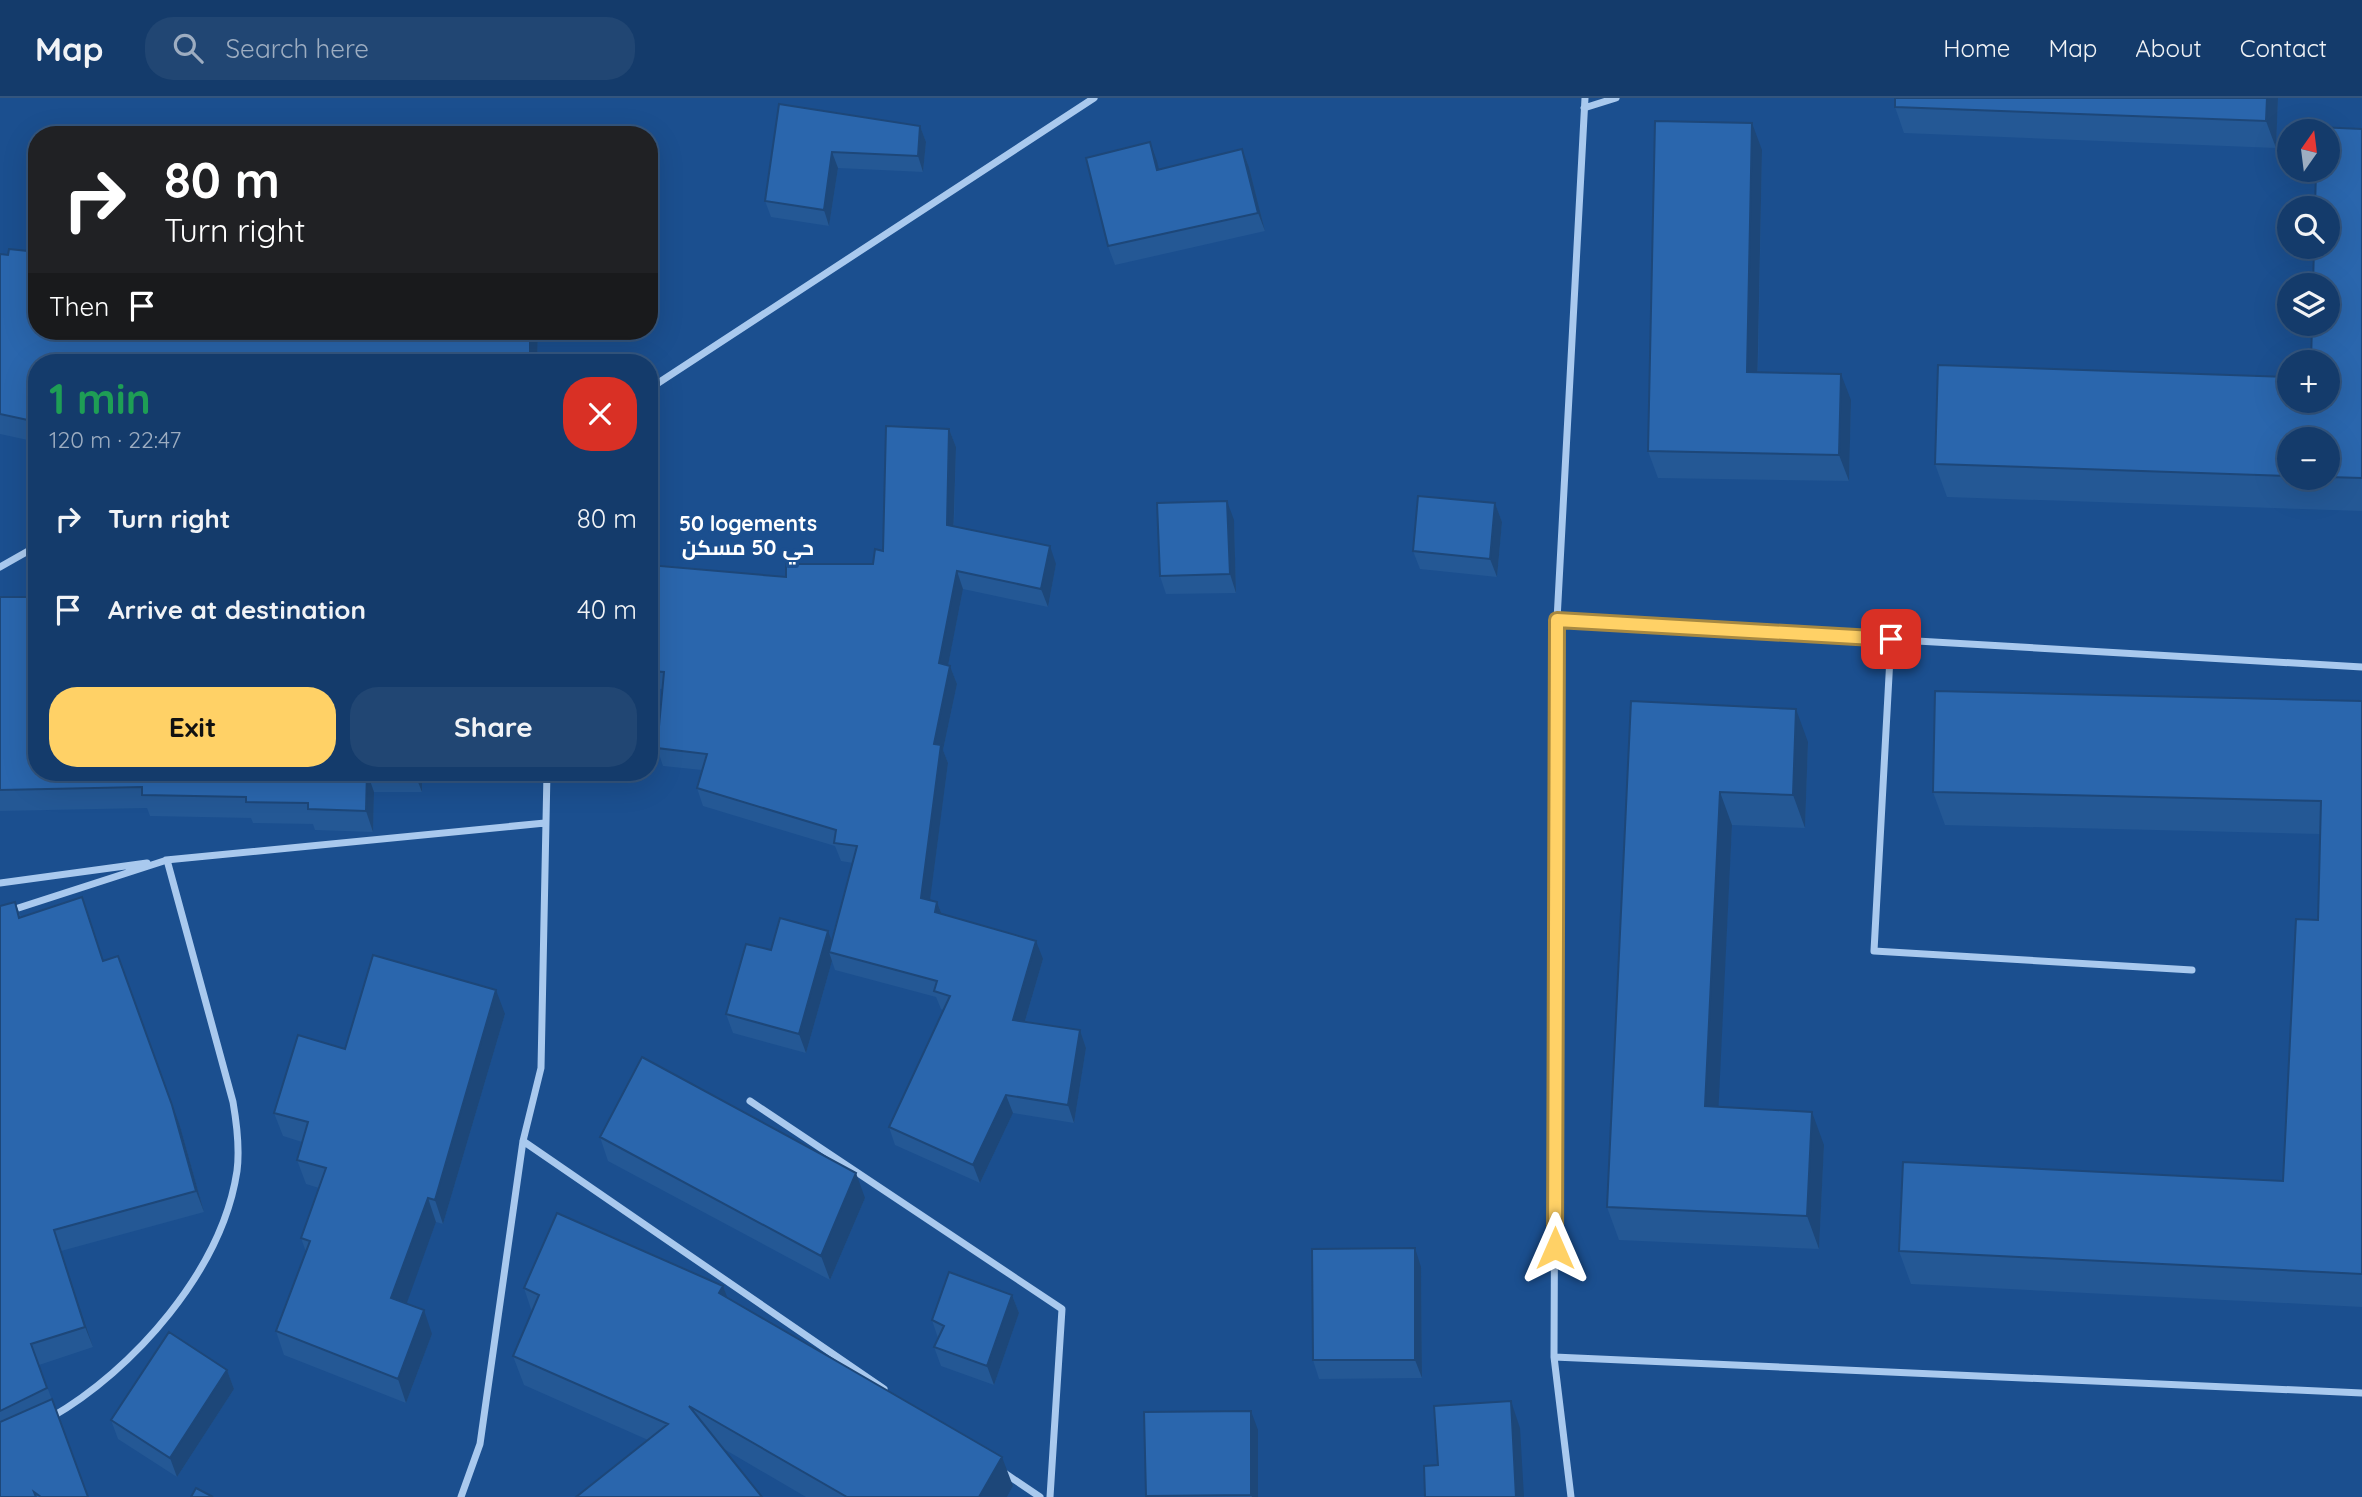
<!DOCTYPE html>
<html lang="en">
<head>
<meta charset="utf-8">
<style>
  :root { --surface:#143b6b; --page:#214673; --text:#f1f3f6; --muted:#9dadc1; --line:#33557e; --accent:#ffd166 }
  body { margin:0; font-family:Quicksand,Cairo,sans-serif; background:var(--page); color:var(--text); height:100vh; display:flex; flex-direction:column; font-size:26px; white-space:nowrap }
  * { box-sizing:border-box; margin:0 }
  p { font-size:23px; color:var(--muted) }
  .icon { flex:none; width:38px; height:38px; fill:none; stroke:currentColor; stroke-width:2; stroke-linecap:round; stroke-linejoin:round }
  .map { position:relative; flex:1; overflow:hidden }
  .panel { position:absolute; left:28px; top:256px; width:630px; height:427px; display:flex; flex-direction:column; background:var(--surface); border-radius:28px; box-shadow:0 7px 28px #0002,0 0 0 2px var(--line) }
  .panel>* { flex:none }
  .guide { position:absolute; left:28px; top:28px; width:630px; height:214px; border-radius:28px; box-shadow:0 7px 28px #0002,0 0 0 2px var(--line); background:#202124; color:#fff; overflow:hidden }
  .needle { width:46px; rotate:14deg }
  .buttons { position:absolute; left:2277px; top:21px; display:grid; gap:14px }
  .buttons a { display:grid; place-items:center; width:63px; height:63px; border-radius:50%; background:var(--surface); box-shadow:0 7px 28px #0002,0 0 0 2px var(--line); font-size:35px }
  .pin { position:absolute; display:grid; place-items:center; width:60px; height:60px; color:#fff; margin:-30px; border-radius:14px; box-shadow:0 4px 10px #0006 }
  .me { position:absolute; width:77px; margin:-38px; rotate:0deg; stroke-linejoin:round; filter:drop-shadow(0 0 5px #0008) }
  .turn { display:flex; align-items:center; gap:24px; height:147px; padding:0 21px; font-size:32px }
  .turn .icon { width:91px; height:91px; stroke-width:2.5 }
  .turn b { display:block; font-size:49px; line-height:60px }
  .then { display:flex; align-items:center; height:66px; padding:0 21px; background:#0003; gap:14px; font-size:26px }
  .round { display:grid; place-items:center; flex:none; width:74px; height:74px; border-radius:28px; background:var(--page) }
  .head { display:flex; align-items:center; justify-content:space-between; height:119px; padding:0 21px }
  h1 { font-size:42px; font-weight:700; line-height:52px; color:#1e9e55 }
  .cta { display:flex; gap:14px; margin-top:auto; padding:14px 21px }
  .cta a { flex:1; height:80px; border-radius:28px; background:var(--accent); color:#111; font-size:28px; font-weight:700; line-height:80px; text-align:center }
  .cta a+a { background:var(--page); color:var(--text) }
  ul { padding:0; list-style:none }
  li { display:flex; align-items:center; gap:21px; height:91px; padding:0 21px }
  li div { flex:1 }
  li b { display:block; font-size:26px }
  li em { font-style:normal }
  header { display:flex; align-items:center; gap:42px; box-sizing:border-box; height:98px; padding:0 35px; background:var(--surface); border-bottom:2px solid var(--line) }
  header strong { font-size:33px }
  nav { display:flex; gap:38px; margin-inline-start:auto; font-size:24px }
  .search { width:490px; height:63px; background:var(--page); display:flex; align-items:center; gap:18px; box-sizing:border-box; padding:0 24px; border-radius:28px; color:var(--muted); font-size:26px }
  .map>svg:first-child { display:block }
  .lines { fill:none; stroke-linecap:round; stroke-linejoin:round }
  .street { stroke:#a9c9ee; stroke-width:7 }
  .wall { fill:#245895; fill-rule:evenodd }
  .shaded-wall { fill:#1d4779 }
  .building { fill:#2a66ad; stroke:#1d4779; stroke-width:2 }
  .route-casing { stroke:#a68842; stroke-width:18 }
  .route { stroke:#ffd166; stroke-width:12 }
  .labels { text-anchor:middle; stroke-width:7; stroke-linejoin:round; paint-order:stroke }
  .neighbourhood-label { font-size:21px; font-weight:bold; fill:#fff; stroke:#1b4f8f }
</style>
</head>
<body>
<header>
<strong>Map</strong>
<div class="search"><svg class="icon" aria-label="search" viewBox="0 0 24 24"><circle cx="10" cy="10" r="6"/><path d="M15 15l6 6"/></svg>Search here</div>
<nav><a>Home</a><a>Map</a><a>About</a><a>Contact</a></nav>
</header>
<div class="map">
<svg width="2362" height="1399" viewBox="0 0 2362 1399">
  <rect width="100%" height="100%" fill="#1b4f8f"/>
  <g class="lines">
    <!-- street -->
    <path class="street" d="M 1584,10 L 1616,0
      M 649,291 L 1094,0
      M 0,469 L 37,448
      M 1557,522 L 2362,569
      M 1891,541 L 1874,853 L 2192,872
      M 166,762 L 545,725
      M 0,785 L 147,765
      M 0,816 L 167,762 L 233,1004 C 237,1027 240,1050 237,1073 C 222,1172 134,1272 50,1320
      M 750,1003 L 1062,1211 L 1050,1399
      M 523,1043 L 884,1291
      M 1554,1259 L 2362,1295
      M 1003,1374 L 1040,1399
      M 461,1399 L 480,1346 L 523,1043 L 541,970 L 547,674
      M 1571,1399 L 1554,1259 L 1557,522 L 1585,0"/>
  </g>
  <!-- wall -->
  <path class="wall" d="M 2278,0 L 2276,50 L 1904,35 L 1895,9 Z
    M 779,6 L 920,28 L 926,44 L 923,74 L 838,70 L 829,128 L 771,119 L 765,103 Z
    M 2362,31 L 2362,413 L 1947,399 L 1935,366 L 2328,303 ZM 2289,341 L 2328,380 L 2289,380 Z
    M 1150,44 L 1159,72 L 1242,51 L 1249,69 L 1265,133 L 1115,167 L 1108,148 Z
    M 1762,52 L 1758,274 L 1851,302 L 1849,383 L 1658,380 L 1648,353 Z
    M 0,156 L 37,233 L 538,233 L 537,264 L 37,264 L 37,344 L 0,336 Z
    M 949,331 L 956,349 L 954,428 L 1056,466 L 1048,509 L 963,491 L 948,567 L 950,568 L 957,586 L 943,652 L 948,665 L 930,802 L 937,804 L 942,816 L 1043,861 L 1025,923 L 1080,932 L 1086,950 L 1074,1025 L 1013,1015 L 980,1085 L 895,1047 L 889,1029 L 943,912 L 941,911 L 936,899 L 835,872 L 832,863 L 806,955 L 733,935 L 726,916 L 771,852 L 831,843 L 853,765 L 841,763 L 835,748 L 703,708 L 697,690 L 702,672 L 663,668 L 657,650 L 662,591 L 649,590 L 649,467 L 786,479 L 873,466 L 883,453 Z
    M 1495,405 L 1502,424 L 1497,479 L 1420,471 L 1413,453 Z
    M 1234,422 L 1236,495 L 1166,496 L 1160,478 Z
    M 0,499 L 37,674 L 422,674 L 422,694 L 374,694 L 373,734 L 315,732 L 313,726 L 253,725 L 251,720 L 150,718 L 147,710 L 0,713 Z
    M 1631,603 L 1808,644 L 1805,730 L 1732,727 L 1718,1009 L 1824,1047 L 1819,1151 L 1619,1142 L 1607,1109 Z
    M 2362,603 L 2362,1209 L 1911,1186 L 1899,1153 L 2283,1083 L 2318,822 L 2320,736 L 1945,727 L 1933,694 Z
    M 15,804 L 21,819 L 104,863 L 180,1028 L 204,1114 L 61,1153 L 93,1249 L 39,1267 L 88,1399 L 0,1399 L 0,808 Z
    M 505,916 L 443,1126 L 436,1124 L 406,1206 L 432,1236 L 406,1305 L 284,1257 L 276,1233 L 306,1154 L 301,1140 L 319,1090 L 306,1086 L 297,1062 L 302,1044 L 283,1038 L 274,1015 L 345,951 Z
    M 600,1039 L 865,1100 L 830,1182 L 608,1063 Z
    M 1421,1169 L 1422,1280 L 1319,1281 L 1313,1262 Z
    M 723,1188 L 727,1200 L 1013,1388 L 1007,1399 L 806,1399 L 724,1351 L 648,1342 L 524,1287 L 513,1258 L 532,1214 L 524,1190 Z
    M 1012,1197 L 1019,1215 L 994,1287 L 941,1268 L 934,1249 L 938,1240 L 932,1222 Z
    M 227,1272 L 234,1291 L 177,1379 L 118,1341 L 111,1322 Z
    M 1258,1332 L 1258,1399 L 1146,1399 L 1146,1398 Z"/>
  <!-- shaded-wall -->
  <path class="shaded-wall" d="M 2267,0 L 2278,0 L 2276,50 L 2266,23 Z
    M 1752,25 L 1762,52 L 1757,301 L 1747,274 Z
    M 920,28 L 926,44 L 923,74 L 918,58 Z
    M 1150,44 L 1157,63 L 1164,91 L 1157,72 Z
    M 1242,51 L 1249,69 L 1265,133 L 1258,115 Z
    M 832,54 L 838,70 L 829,128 L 824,112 Z
    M 530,233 L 538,233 L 537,264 L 530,264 Z
    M 1841,276 L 1851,302 L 1849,383 L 1839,357 Z
    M 949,331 L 956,349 L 953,445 L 947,427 Z
    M 1227,403 L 1234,422 L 1236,495 L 1230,476 Z
    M 1495,405 L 1502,424 L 1497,479 L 1490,461 Z
    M 1050,448 L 1056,466 L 1048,509 L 1041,491 Z
    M 957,473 L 963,491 L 945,583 L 939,565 Z
    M 950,568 L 957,586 L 943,652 L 948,665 L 928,818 L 921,800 L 934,646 Z
    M 1796,611 L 1808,644 L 1805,730 L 1793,697 Z
    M 367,674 L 374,694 L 373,734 L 366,713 Z
    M 414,674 L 422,674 L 422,694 Z
    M 1720,694 L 1732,727 L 1717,1041 L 1705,1008 Z
    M 937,804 L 944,822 L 935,814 Z
    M 828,833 L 835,852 L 829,854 L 832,863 L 806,955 L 799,936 Z
    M 1036,843 L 1043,861 L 1020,940 L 1013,922 Z
    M 118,858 L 180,1028 L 204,1114 L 196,1093 Z
    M 496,892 L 505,916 L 443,1126 L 435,1102 Z
    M 1080,932 L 1086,950 L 1074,1025 L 1068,1007 Z
    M 1006,997 L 1013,1015 L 980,1085 L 973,1067 Z
    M 1812,1014 L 1824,1047 L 1819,1151 L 1807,1118 Z
    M 856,1075 L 865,1100 L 830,1182 L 821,1158 Z
    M 428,1100 L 436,1124 L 400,1224 L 391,1200 Z
    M 54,1132 L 93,1249 L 85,1229 Z
    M 1415,1150 L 1421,1169 L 1422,1280 L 1415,1262 Z
    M 723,1188 L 734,1217 L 719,1195 Z
    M 1012,1197 L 1019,1215 L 994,1287 L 987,1268 Z
    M 424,1212 L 432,1236 L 406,1305 L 398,1281 Z
    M 227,1272 L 234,1291 L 177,1379 L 170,1360 Z
    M 1511,1303 L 1520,1330 L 1524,1399 L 1516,1399 Z
    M 1251,1313 L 1258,1332 L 1258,1399 L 1252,1399 L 1251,1397 Z
    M 1002,1359 L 1013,1388 L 1007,1399 L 979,1399 Z"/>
  <!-- building -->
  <path class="building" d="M 1895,0 L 2267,0 L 2266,23 L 1895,9 Z
    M 779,6 L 920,28 L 918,58 L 832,54 L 824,112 L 765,103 Z
    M 1655,23 L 1752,25 L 1747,274 L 1841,276 L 1839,357 L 1648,353 Z
    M 2317,29 L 2362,31 L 2362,380 L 2328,379 L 2328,341 L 2289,341 L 2289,378 L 1935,366 L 1938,267 L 2289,279 L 2289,303 L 2328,303 L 2328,264 L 2311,264 L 2312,226 L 2328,226 L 2328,187 L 2313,187 L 2314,149 L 2328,149 L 2328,110 L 2315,110 L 2316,72 L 2328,72 L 2328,33 L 2317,33 Z
    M 1150,44 L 1157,72 L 1242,51 L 1258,115 L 1108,148 L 1086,60 Z
    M 9,151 L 37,154 L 37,233 L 530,233 L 530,264 L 37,264 L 37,324 L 0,316 L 0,156 L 8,157 Z
    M 886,328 L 949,331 L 947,427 L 1050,448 L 1041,491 L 957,473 L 939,565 L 950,568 L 934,646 L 941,647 L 921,800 L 937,804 L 935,814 L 1036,843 L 1013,922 L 1080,932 L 1068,1007 L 1006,997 L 973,1067 L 889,1029 L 950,898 L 934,893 L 937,883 L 829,854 L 857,748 L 834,745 L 836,732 L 697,690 L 707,656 L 657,650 L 664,574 L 649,573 L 649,467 L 786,479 L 786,466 L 873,466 L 875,451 L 883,453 Z
    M 1418,398 L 1495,405 L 1490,461 L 1413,453 Z
    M 1227,403 L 1230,476 L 1160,478 L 1157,405 Z
    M 0,499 L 37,499 L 37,674 L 367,674 L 366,713 L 308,711 L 308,705 L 246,704 L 246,699 L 142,697 L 142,689 L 0,692 Z
    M 1935,593 L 2362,603 L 2362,1176 L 1899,1153 L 1903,1064 L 2283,1083 L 2296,821 L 2318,822 L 2321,703 L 1933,694 Z
    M 1631,603 L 1796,611 L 1793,697 L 1720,694 L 1705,1008 L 1812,1014 L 1807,1118 L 1607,1109 Z
    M 82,799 L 103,863 L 118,858 L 172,1007 L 196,1093 L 54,1132 L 85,1229 L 31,1246 L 47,1290 L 0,1313 L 0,808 L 15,804 L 19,820 Z
    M 780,820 L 828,833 L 799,936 L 726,916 L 746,846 L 771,852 Z
    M 373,857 L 496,892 L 435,1102 L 428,1100 L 391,1200 L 424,1212 L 398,1281 L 276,1233 L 310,1143 L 301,1140 L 326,1070 L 297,1062 L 308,1024 L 274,1015 L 298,937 L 345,951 Z
    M 642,959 L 856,1075 L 821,1158 L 600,1039 Z
    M 557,1115 L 723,1188 L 719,1195 L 1002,1359 L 979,1399 L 847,1399 L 689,1308 L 762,1399 L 576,1399 L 668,1326 L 513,1258 L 539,1197 L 524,1190 Z
    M 1415,1150 L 1415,1262 L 1313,1262 L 1312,1151 Z
    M 949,1174 L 1012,1197 L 987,1268 L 934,1249 L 944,1228 L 932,1222 Z
    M 169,1234 L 227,1272 L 170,1360 L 111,1322 Z
    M 52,1301 L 88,1399 L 41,1399 L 34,1394 L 36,1399 L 0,1399 L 0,1324 Z
    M 1511,1303 L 1516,1399 L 1425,1399 L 1424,1368 L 1438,1367 L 1434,1308 Z
    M 1251,1313 L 1251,1397 L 1146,1398 L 1144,1314 Z
    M 196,1390 L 213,1399 L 191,1399 Z"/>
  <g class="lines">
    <!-- route casing -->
    <g class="route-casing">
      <path id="route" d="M 1555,1150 L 1557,522 L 1891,541"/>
    </g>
    <!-- route -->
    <use href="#route" class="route"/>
  </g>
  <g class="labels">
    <!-- neighbourhood labels -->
    <g class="neighbourhood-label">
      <text x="748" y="433">50 logements<tspan x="748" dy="24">حي 50 مسكن</tspan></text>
    </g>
  </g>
</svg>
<div class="buttons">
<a><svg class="needle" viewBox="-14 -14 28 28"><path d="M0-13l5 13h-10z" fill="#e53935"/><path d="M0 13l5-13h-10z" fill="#9dadc1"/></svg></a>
<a><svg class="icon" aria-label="search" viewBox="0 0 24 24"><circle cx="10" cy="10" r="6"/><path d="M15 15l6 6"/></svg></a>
<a><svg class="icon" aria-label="layers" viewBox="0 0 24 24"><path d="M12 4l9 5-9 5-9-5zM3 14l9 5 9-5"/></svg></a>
<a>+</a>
<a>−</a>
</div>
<div class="pin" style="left:1891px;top:541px;background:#d93025"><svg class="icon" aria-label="arrive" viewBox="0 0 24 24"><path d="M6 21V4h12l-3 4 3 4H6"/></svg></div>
<svg class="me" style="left:1555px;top:1150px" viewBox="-20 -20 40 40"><path d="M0-17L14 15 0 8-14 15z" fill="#ffd166" stroke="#fff" stroke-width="4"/></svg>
<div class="guide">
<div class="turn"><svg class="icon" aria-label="right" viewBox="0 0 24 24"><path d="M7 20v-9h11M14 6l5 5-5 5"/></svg><div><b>80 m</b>Turn right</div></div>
<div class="then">Then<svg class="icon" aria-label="arrive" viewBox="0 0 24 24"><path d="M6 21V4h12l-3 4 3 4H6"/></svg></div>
</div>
<section class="panel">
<div class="head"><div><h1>1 min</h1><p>120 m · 22:47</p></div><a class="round" style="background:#d93025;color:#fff"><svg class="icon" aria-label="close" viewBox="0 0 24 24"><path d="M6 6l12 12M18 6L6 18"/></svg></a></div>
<ul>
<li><svg class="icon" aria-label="right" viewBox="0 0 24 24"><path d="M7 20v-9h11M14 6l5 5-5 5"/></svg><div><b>Turn right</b></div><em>80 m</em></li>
<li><svg class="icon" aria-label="arrive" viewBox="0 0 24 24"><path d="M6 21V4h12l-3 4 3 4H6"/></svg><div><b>Arrive at destination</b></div><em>40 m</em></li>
</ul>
<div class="cta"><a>Exit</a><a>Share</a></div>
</section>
</div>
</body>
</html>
